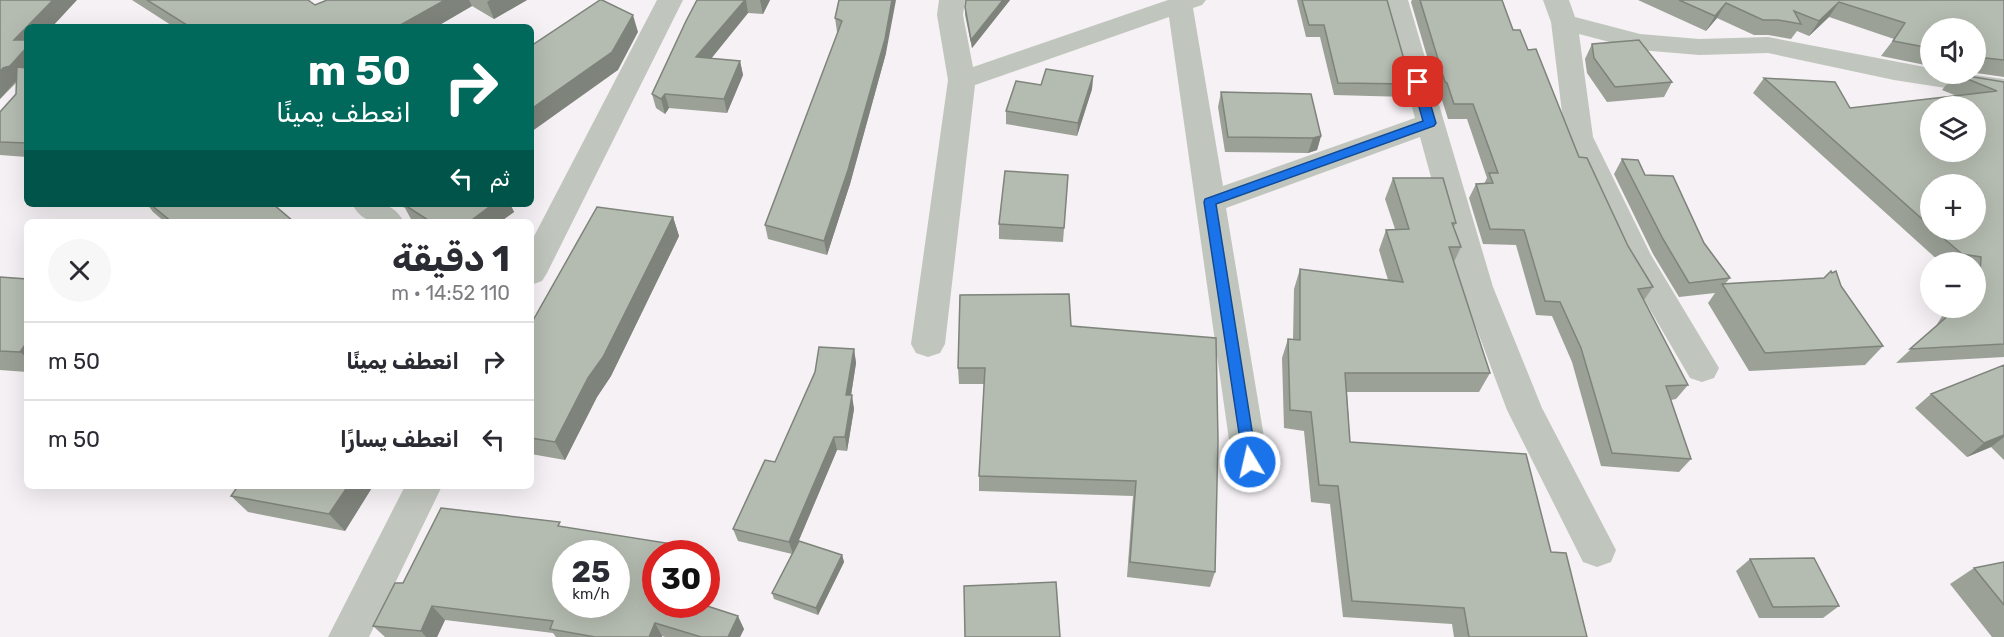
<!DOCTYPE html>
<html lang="ar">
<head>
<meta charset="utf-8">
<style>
  :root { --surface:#fff; --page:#f7f7f7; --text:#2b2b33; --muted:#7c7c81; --line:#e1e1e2 }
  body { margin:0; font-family:Rubik,"Noto Sans Arabic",sans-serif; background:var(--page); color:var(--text); direction:rtl; height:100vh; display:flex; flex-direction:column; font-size:22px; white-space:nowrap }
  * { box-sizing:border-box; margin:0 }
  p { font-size:20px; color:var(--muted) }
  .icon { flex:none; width:33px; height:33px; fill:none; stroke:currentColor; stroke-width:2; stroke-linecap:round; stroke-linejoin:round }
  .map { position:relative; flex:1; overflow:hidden; direction:ltr }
  .panel { position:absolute; left:24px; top:219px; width:510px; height:270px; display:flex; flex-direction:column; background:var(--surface); border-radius:9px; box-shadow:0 6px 24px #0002; direction:rtl }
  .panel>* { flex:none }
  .guide { position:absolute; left:24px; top:24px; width:510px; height:183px; border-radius:9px; box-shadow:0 6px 24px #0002; direction:rtl; background:#00695c; color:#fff; overflow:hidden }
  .fabs { position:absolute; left:1920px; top:18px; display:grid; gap:12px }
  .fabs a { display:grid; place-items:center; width:66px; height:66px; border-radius:50%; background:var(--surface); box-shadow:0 6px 24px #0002; font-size:30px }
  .speed { position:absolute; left:552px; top:540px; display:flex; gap:12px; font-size:30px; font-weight:700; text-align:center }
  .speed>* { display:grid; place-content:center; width:78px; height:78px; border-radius:50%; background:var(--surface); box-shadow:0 6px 24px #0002; line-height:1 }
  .speed small { font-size:15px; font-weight:400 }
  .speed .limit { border:9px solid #d22; background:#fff; color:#111 }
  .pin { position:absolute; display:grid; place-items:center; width:51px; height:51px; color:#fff; margin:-26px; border-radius:12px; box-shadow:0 3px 9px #0006 }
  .me { position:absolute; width:66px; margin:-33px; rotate:351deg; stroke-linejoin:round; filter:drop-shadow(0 0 4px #0008) }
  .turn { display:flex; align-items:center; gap:21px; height:126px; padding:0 24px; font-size:27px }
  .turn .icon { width:78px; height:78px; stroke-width:2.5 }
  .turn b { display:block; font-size:42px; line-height:51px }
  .then { display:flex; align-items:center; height:57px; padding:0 24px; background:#0003; gap:12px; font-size:22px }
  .round { display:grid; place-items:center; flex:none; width:63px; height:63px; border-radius:32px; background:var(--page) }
  .head { display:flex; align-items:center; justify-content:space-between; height:102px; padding:0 24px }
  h1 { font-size:36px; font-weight:700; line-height:45px }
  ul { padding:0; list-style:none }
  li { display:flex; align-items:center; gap:18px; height:78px; padding:0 24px; border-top:2px solid var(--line) }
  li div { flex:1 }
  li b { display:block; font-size:22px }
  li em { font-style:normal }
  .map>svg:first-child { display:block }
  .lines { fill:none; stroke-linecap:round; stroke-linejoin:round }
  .minor { fill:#c0c6bd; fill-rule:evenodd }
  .wall { fill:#9ba197; fill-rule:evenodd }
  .shaded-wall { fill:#7e837b }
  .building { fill:#b4bbb0; stroke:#7e837b; stroke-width:1.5; fill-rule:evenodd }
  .route { fill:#1a73e8; stroke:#114b97; stroke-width:1.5 }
</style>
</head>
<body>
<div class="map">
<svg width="2004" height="637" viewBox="0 0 2004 637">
  <rect width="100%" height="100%" fill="#f5f1f4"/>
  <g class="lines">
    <!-- minor -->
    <path class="minor" d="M 657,0 L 683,0 L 547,273 L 542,281 L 531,285 L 531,242 Z
      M 939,0 L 965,0 L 963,15 L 973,67 L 1168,0 L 1206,0 L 1202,5 L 1193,8 L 1223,186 L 1415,118 L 1382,0 L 1408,0 L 1493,287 L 1542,408 L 1616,550 L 1611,562 L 1597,567 L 1583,562 L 1507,410 L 1461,287 L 1420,137 L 1226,208 L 1268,461 L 1263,472 L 1250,477 L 1237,472 L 1232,461 L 1169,17 L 975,85 L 945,344 L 940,353 L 928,357 L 916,353 L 911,344 L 948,80 L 937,15 Z
      M 1543,0 L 1569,0 L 1575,17 L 1640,34 L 1699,39 L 1768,37 L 1930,68 L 1930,74 L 1967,74 L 2004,79 L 2004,97 L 1894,80 L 1768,53 L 1699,55 L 1640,50 L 1579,34 L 1593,137 L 1651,255 L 1719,368 L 1714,378 L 1702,382 L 1690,378 L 1621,260 L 1565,137 L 1551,22 Z
      M 352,204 C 375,204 391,199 404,222 C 381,222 365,227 352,204 Z
      M 405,486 L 442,486 L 369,637 L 328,637 Z"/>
  </g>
  <!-- wall -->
  <path class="wall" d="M 0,0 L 27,27 L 27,157 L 0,155 L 0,112 L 16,94 L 17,82 L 0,99 Z
    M 132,0 L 308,0 L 315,5 L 327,0 L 527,0 L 494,19 L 472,6 L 436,27 L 174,27 Z
    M 697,0 L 770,0 L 763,14 L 748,13 L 711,59 L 740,61 L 743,75 L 727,113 L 669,108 L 665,114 L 656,108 L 652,94 Z
    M 839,0 L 886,53 L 850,184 L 827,255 L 768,239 L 765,225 L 838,32 L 837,32 L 835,18 Z
    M 1010,0 L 972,48 L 965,15 L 965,7 Z
    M 1297,0 L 1387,0 L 1411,84 L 1407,97 L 1334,95 L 1320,37 L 1306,37 Z
    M 1412,0 L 1502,0 L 1513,30 L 1528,50 L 1579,157 L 1628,246 L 1653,287 L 1644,300 L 1688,385 L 1676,399 L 1671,400 L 1691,459 L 1679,472 L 1601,466 L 1572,362 L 1552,316 L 1536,315 L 1516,245 L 1483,244 L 1469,198 L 1476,184 L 1484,184 L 1487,178 L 1467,119 L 1448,119 L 1441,97 L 1439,97 L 1411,2 Z
    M 1638,0 L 2004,0 L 2004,77 L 1976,73 L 1976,28 L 1930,28 L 1930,66 L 1881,56 L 1894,39 L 1829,17 L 1809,36 L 1797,31 L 1791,39 L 1768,35 L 1754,35 L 1717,18 L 1706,31 Z
    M 1592,44 L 1672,82 L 1664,97 L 1607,102 L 1587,73 L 1585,59 Z
    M 1955,74 L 2004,82 L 2004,357 L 1896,363 L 1936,326 L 1947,308 L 1976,308 L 1976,262 L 1940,262 L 1753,93 L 1764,78 L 1850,108 L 1957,96 L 1942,90 ZM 1930,184 L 1976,230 L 1930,230 Z
    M 1093,76 L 1092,89 L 1077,136 L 1006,124 L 1006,111 L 1041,85 Z
    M 1221,92 L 1321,136 L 1317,150 L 1308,153 L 1225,152 L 1218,107 Z
    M 1622,159 L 1645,175 L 1704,243 L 1730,278 L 1725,284 L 1841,286 L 1883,346 L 1865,365 L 1749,371 L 1708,303 L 1715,293 L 1679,297 L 1653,254 L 1614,174 Z
    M 1068,175 L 1063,242 L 999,239 L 999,224 Z
    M 1393,178 L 1456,223 L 1454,227 L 1461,247 L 1454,262 L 1490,373 L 1479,392 L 1347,392 L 1350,442 L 1551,552 L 1587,637 L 1454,637 L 1452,624 L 1343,617 L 1330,504 L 1311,502 L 1304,431 L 1284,428 L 1282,358 L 1288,339 L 1293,339 L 1294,289 L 1300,269 L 1388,280 L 1379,250 L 1386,230 L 1395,229 L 1385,199 Z
    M 147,204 L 273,204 L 294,222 L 165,222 L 153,212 Z
    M 397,204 L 510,204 L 514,212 L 500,222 L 414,222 L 412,221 L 405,208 Z
    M 673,217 L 679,236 L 611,376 L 597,397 L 565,460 L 531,454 L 531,324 Z
    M 0,277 L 27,279 L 27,372 L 0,370 Z
    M 1071,326 L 1215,572 L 1210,587 L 1127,577 L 1133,496 L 979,491 L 979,476 L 984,384 L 959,384 L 958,368 Z
    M 854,349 L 856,363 L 851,395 L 854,409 L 847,451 L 837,450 L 797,545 L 842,555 L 844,562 L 818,615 L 774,599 L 772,593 L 792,554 L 738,541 L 733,529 L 775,462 Z
    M 2004,365 L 2004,460 L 1991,447 L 1967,457 L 1915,408 L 1931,394 Z
    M 238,486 L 373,486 L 345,531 L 248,512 L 231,496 Z
    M 562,527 L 656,604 L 744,629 L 740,637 L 665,637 L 662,636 L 662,637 L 556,637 L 553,633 L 445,620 L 437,637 L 385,637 L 373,626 L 403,583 Z
    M 1750,559 L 1839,606 L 1823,618 L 1759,618 L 1736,571 Z
    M 2004,562 L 2004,637 L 1992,637 L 1950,584 L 1974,568 Z"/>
  <!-- shaded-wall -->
  <path class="shaded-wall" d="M 53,0 L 77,0 L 52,27 L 27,27 L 27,74 L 22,80 L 15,82 L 0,99 L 0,72 L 14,40 Z
    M 445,0 L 469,0 L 472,6 L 436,27 L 397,27 Z
    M 490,0 L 527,0 L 494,19 L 487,2 Z
    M 745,0 L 746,0 L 748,13 L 700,72 L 696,57 Z
    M 760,0 L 770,0 L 763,14 Z
    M 892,0 L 896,0 L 886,53 L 850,184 L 827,255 L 824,241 Z
    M 1003,0 L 1010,0 L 972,48 L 971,40 Z
    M 1839,2 L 1829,17 L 1809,36 L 1819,21 Z
    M 1726,3 L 1717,18 L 1706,31 L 1715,16 Z
    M 633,15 L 638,32 L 618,70 L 531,132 L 531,109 Z
    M 740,61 L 743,75 L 727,113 L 724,99 Z
    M 1093,76 L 1092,89 L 1077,136 L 1078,123 Z
    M 665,94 L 669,108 L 665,114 L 661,99 Z
    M 1321,136 L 1317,150 L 1308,153 L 1313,138 Z
    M 493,204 L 510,204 L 514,212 L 500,222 L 469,222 Z
    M 673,217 L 679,236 L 611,376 L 597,397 L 565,460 L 555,442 Z
    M 27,342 L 27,358 L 20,352 Z
    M 854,349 L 856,363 L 849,408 L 846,395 Z
    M 852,395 L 854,409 L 847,451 L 845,437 Z
    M 2004,435 L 2004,437 L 1991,447 L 1967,457 L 1984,443 Z
    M 834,437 L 837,450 L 793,554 L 789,542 Z
    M 348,486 L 373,486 L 345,531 L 329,514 Z
    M 685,546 L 688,554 L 682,554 Z
    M 842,555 L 844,562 L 818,615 L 816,608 Z
    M 432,606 L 445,620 L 437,637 L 426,637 L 421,631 Z
    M 738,616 L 744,629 L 740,637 L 728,637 Z
    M 655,623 L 662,636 L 662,637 L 649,637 Z"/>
  <!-- building -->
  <path class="building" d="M 0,0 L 53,0 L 14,40 L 27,40 L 27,47 L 10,66 L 3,68 L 0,72 Z
    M 147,0 L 308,0 L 315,5 L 327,0 L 445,0 L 397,27 L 190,27 Z
    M 600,0 L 602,0 L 633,15 L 612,52 L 531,109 L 531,46 Z
    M 697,0 L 745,0 L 696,57 L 740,61 L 724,99 L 665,94 L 661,99 L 652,94 L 686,21 Z
    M 839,0 L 892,0 L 885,39 L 848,170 L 824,241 L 765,225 L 842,21 L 835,18 Z
    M 966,0 L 1003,0 L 971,40 L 965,7 Z
    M 1302,0 L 1387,0 L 1411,84 L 1338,83 L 1324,25 L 1309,25 Z
    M 1420,0 L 1502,0 L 1513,30 L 1520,30 L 1528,50 L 1536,49 L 1579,157 L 1587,158 L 1628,246 L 1653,287 L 1638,289 L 1688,385 L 1666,386 L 1691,459 L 1612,453 L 1581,348 L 1560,302 L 1545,301 L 1524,230 L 1490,229 L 1476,184 L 1493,183 L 1489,173 L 1498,173 L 1473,104 L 1454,104 L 1447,83 L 1445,82 Z
    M 1679,0 L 2004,0 L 2004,60 L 1976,57 L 1976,28 L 1930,28 L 1930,48 L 1893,41 L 1905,23 L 1839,2 L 1819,21 L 1794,11 L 1801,24 L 1778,20 L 1763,20 L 1726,3 L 1715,16 Z
    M 1639,40 L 1672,82 L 1615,87 L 1594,58 L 1592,44 Z
    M 17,67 L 27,68 L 27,143 L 0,142 L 0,112 L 16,94 Z
    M 1046,69 L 1093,76 L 1078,123 L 1006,111 L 1016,81 L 1041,85 Z
    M 1955,74 L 2004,82 L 2004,344 L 1910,349 L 1950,314 L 1954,308 L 1976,308 L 1976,275 L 1980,274 L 1981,257 L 1962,254 L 1934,230 L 1976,230 L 1976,184 L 1930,184 L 1930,226 L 1764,78 L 1835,82 L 1850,108 L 1997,91 ZM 1930,106 L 1976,106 L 1976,152 L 1930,152 Z
    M 1221,92 L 1311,94 L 1321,136 L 1313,138 L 1228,137 Z
    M 1622,159 L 1638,160 L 1645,175 L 1673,176 L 1704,243 L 1730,278 L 1689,283 L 1663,239 Z
    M 1005,171 L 1068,175 L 1064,228 L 999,224 Z
    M 1393,178 L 1443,178 L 1456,223 L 1452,223 L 1461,247 L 1449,247 L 1490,373 L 1345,373 L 1350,442 L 1526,454 L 1551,552 L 1566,553 L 1587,637 L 1469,637 L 1464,608 L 1352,601 L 1338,486 L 1319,485 L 1311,412 L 1290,410 L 1288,339 L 1300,340 L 1300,269 L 1403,282 L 1386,230 L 1409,229 Z
    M 150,204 L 273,204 L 294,222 L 172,222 Z
    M 403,204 L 493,204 L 469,222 L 431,222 Z
    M 597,207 L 673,217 L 603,357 L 588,378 L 555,442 L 531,438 L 531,324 Z
    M 1831,271 L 1832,273 L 1836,271 L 1841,286 L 1883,346 L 1765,353 L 1722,284 L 1824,278 Z
    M 0,277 L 27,279 L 27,342 L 20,352 L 0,351 Z
    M 1069,294 L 1071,326 L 1216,338 L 1218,441 L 1215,572 L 1130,562 L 1136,481 L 979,476 L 985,368 L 958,368 L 960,295 Z
    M 819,347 L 854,349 L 846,395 L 852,395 L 845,437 L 834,437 L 789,542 L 733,529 L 765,460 L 775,462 L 815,372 Z
    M 2004,365 L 2004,435 L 1984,443 L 1931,394 Z
    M 238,486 L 348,486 L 329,514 L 231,496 Z
    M 441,508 L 560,522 L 558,526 L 685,546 L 682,554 L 656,554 L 656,604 L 701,604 L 738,616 L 728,637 L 701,637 L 655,623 L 649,637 L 595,637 L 550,629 L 553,621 L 432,606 L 421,631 L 373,626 L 395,583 L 403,583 ZM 566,554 L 616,554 L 616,604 L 566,604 Z
    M 799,541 L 842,555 L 816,608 L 772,593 Z
    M 1814,558 L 1839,606 L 1773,607 L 1750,559 Z
    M 2004,562 L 2004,605 L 1974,568 Z
    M 1056,582 L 1060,637 L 965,637 L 964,586 Z"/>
  <!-- route -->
  <path class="route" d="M 1418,79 L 1424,82 L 1436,123 L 1434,126 L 1216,204 L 1257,462 L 1255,466 L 1250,468 L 1244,466 L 1204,202 L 1205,199 L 1423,121 L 1412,82 Z"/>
</svg>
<div class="fabs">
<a><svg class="icon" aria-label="sound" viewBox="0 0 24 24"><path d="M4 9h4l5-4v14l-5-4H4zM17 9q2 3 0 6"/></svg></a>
<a><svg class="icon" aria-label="layers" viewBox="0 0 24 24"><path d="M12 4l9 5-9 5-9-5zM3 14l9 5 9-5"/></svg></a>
<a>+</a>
<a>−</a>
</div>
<div class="speed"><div>25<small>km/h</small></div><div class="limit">30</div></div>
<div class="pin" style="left:1418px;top:82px;background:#d93025"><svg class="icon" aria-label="arrive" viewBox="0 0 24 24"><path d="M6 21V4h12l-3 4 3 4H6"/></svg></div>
<svg class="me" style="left:1250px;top:462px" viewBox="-20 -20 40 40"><circle r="17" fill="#1a73e8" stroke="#fff" stroke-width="3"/><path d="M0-11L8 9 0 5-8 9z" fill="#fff"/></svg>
<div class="guide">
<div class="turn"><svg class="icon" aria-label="right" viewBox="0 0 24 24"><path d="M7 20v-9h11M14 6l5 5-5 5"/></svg><div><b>50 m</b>انعطف يمينًا</div></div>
<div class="then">ثم<svg class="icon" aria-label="left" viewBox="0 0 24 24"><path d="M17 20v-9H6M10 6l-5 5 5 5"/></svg></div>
</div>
<section class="panel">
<div class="head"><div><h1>1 دقيقة</h1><p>110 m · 14:52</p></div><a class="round"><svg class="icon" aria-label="close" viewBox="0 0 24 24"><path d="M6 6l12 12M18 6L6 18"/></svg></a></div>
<ul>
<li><svg class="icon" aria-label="right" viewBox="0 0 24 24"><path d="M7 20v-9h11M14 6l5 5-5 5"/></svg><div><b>انعطف يمينًا</b></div><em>50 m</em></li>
<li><svg class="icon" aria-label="left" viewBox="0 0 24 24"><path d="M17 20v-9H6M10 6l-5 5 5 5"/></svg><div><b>انعطف يسارًا</b></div><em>50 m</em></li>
</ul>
</section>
</div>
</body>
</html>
